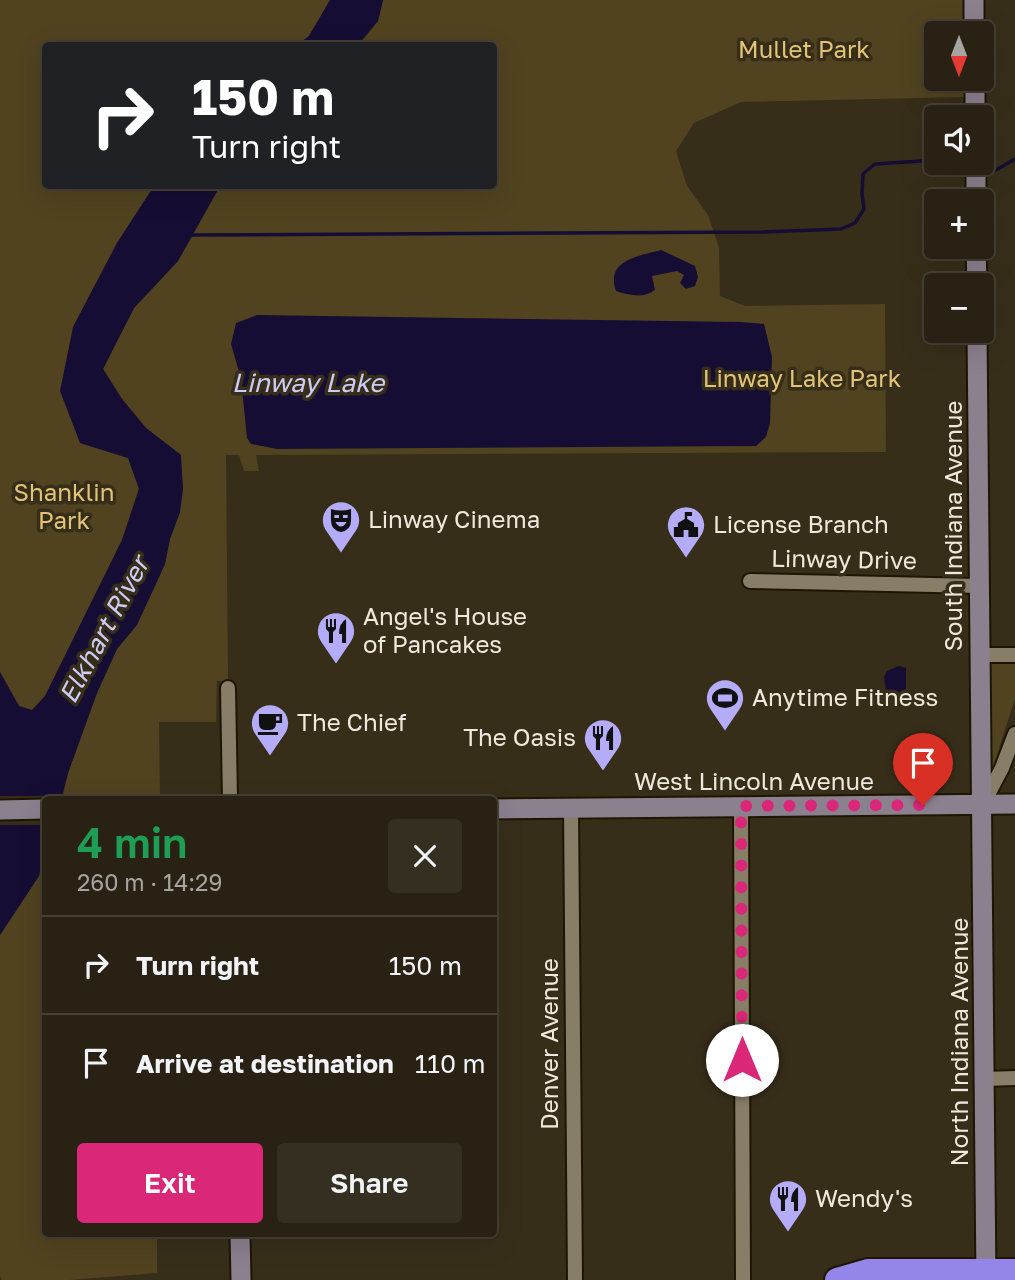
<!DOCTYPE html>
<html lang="en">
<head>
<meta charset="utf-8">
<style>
  :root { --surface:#292214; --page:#352f22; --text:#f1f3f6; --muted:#a5a4a0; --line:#453f34; --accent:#db2777 }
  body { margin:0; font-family:"Golos Text",sans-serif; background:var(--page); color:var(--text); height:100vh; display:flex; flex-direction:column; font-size:26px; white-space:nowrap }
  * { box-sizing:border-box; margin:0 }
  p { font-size:23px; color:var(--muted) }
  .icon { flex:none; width:38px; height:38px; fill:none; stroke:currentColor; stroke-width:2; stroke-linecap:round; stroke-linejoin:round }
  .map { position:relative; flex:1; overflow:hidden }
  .drawer { position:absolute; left:42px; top:796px; width:455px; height:441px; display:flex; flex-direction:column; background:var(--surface); border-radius:7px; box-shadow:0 7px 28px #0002,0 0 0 2px var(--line) }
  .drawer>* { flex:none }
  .guide { position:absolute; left:42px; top:42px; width:455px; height:147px; border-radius:7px; box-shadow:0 7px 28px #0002,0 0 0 2px var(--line); background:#202124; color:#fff; overflow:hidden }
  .needle { width:46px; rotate:180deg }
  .fabs { position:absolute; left:924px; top:21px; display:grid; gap:14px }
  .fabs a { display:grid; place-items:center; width:70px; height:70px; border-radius:7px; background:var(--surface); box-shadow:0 7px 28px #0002,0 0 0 2px var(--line); font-size:35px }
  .pin { position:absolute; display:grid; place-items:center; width:60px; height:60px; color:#fff; margin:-72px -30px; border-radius:50% 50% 50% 0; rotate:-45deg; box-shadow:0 0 7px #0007 }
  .pin .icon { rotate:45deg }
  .me { position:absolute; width:77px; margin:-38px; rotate:0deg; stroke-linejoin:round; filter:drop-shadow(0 0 5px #0008) }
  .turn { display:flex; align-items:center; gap:24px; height:147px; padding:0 35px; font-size:32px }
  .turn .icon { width:91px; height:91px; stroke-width:2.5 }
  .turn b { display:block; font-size:49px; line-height:60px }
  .round { display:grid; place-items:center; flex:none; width:74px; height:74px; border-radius:7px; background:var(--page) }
  .head { display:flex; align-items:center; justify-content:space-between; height:119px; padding:0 35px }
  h1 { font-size:42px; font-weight:600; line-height:52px; color:#1e9e55 }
  .primary-button { display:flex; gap:14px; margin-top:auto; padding:14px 35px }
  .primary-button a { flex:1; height:80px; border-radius:7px; background:var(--accent); color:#fff; font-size:28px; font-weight:600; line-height:80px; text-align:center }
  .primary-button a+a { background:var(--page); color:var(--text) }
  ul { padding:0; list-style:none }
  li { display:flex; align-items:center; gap:21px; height:98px; padding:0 35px; border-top:2px solid var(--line) }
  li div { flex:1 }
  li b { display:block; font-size:26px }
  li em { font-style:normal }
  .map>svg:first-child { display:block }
  .green { fill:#514320 }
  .water { fill:#160d34 }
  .pier { fill:#372e1a }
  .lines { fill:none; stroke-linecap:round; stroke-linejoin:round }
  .stream { stroke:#160d34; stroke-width:3.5 }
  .street-casing { stroke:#1e1603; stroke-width:18 }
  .secondary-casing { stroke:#1e1603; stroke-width:23 }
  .highway-casing { stroke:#1e1603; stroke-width:28 }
  .street { stroke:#887e67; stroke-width:14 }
  .secondary { stroke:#8b808e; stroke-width:19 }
  .highway { stroke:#9386e8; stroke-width:24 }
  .route { stroke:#db2777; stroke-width:12; stroke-dasharray:0 21.6 }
  .labels { text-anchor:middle; stroke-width:7; stroke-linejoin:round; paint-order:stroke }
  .park-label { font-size:24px; fill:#e3c477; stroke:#372e1a }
  .poi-label { font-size:24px; fill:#eee9dc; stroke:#372e1a; text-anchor:start }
  .street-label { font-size:24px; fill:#eee9dc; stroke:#372e1a }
  .water-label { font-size:26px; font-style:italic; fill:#cdcbf7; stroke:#372e1a }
</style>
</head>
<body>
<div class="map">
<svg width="1015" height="1280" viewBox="0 0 1015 1280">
  <rect width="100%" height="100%" fill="#372e1a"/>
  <!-- green -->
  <path class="green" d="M 0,0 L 330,0 L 309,36 L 297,45 L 46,46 L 46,186 L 154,186 L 117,243 L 73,327 L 80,443 L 128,458 L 139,488 L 122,540 L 45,696 L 32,710 L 19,706 L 0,672 Z
    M 383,0 L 963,0 L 963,33 L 936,33 L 936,79 L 964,79 L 964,97 L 741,102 L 694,123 L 676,151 L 687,186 L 708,215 L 719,248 L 720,296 L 745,306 L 885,304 L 886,452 L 256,455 L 259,471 L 244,471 L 239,455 L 226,455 L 228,681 L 217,681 L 216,722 L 159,722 L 160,796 L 63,795 L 68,773 L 97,693 L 117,649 L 137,624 L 165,564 L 170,539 L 180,512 L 181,455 L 146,428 L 122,399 L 103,369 L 134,308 L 178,261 L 220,186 L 494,186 L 494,46 L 358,45 L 378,21 Z
    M 992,662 L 1015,662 L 1015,699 L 999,748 L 1005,750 L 992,773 L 988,706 L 989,664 Z
    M 45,849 L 46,1234 L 157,1234 L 157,1273 L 69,1280 L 2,1280 L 0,1276 L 0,935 L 39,876 Z"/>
  <!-- water -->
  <path class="water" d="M 330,0 L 383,0 L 378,21 L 358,45 L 297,45 L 309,36 Z
    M 154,186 L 220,186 L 178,261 L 134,308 L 103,369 L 122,399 L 146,428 L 181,455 L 183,489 L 180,512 L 170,539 L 165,564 L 137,625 L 117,649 L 97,693 L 68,773 L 61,800 L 46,800 L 45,849 L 39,876 L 0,935 L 0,672 L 19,706 L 32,710 L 45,696 L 122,540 L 139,489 L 128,458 L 80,443 L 60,391 L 73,327 L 117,243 Z
    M 661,250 L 695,266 L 698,277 L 695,286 L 686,289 L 680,283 L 684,275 L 677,271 L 652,276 L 655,290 C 643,299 629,295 616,291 C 605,260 639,256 661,250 Z
    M 257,315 L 741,322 L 764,324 L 772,357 L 770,423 L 766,437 L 756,446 L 277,449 L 251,444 L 247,438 L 241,379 L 231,344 L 236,323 Z
    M 899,666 L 906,668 L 906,693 L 896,696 L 886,691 L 884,677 L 887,671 Z"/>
  <!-- pier -->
  <path class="pier" d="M 0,796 L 66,796 L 65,800 L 46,800 L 45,825 L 0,825 Z"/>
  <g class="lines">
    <!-- stream -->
    <path class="stream" d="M 948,163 L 960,170
      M 986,172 L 996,170 L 1015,159
      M 189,235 L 763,232 L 841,229 L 855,223 L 864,209 L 862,194 L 863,174 L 875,164 L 936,160"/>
    <!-- street casing -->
    <g class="street-casing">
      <path id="street" d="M 750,581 L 979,586
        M 979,655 L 1015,655
        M 228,688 L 230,800
        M 983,804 L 1002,768 L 1015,734
        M 741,806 L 743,1280
        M 571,808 L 575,1280
        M 985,1079 L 1015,1078"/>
    </g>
    <!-- secondary casing -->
    <g class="secondary-casing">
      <path id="secondary" d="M 974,0 L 974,33
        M 975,79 L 975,117
        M 976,163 L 976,201
        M 976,247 L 977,285
        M 977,331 L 986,1280
        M 494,809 L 1015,804
        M 0,810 L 46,809
        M 240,1234 L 241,1280"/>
    </g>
    <!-- highway casing -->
    <g class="highway-casing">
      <path id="highway" d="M 837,1280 L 868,1271 L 1015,1271"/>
    </g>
    <!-- street -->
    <use href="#street" class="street"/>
    <!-- secondary -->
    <use href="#secondary" class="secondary"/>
    <!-- highway -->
    <use href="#highway" class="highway"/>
  </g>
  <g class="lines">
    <!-- route -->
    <path class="route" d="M 742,1060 L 741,806 L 923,805"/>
  </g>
  <!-- icons -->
  <defs>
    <g id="theatre-pin" transform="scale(2.0125)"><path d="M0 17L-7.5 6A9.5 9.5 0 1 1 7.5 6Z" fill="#b4acf9" stroke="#372e1a"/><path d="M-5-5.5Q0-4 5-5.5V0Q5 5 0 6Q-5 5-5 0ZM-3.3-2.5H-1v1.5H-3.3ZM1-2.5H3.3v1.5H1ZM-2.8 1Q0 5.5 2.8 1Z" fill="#111"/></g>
    <g id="civic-pin" transform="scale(2.0125)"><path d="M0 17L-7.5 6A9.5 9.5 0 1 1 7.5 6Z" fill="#b4acf9" stroke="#372e1a"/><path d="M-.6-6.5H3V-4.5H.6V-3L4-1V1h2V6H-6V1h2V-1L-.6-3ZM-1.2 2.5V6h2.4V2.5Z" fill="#111"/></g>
    <g id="restaurant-pin" transform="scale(2.0125)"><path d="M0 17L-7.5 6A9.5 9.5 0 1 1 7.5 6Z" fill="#b4acf9" stroke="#372e1a"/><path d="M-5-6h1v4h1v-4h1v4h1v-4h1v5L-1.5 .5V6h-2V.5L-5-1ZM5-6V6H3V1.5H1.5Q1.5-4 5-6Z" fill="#111"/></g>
    <g id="stadium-pin" transform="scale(2.0125)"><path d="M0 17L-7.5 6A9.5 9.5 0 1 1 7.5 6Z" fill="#b4acf9" stroke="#372e1a"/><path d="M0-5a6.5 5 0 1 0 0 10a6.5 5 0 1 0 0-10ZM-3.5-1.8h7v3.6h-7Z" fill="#111"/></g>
    <g id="cafe-pin" transform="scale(2.0125)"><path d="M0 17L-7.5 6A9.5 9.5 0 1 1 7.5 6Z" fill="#b4acf9" stroke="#372e1a"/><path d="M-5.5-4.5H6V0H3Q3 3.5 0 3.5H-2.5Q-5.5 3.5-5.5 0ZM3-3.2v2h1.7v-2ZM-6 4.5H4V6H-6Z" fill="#111"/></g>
  </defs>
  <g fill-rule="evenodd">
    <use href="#theatre-pin" x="341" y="520"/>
    <use href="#civic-pin" x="686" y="525"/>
    <use href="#restaurant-pin" x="336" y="631"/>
    <use href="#stadium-pin" x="725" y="698"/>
    <use href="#cafe-pin" x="270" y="723"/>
    <use href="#restaurant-pin" x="603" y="738"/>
    <use href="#restaurant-pin" x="788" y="1199"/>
  </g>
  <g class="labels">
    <!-- park labels -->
    <g class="park-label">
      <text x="804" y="58">Mullet Park</text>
      <text x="802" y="387">Linway Lake Park</text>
      <text x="64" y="501">Shanklin<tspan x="64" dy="28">Park</tspan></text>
    </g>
    <!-- poi labels -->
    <g class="poi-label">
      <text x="368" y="528">Linway Cinema</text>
      <text x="713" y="533">License Branch</text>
      <text x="363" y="625">Angel's House<tspan x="363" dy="28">of Pancakes</tspan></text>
      <text x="752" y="706">Anytime Fitness</text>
      <text x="297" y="731">The Chief</text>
      <text x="576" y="746" text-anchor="end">The Oasis</text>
      <text x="815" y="1207">Wendy's</text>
    </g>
    <!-- street labels -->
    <g class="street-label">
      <text transform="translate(954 526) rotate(-90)" y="8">South Indiana Avenue</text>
      <text transform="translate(844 560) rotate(1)" y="8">Linway Drive</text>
      <text x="754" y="790">West Lincoln Avenue</text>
      <text transform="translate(960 1042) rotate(-90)" y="8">North Indiana Avenue</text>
      <text transform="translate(550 1044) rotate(-90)" y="8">Denver Avenue</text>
    </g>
    <!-- water labels -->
    <g class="water-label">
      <text x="308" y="392">Linway Lake</text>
      <text transform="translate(104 630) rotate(-62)" y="9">Elkhart River</text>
    </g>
  </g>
</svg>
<div class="fabs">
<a><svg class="needle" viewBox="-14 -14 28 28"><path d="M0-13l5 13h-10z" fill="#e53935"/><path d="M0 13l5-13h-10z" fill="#a5a4a0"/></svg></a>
<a><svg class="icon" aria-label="sound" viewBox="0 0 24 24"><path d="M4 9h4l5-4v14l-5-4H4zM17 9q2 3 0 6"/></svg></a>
<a>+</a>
<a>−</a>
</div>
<div class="pin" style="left:923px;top:805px;background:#d93025"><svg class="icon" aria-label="arrive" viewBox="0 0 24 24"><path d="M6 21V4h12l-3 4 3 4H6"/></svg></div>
<svg class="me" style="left:742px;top:1060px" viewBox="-20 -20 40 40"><circle r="19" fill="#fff"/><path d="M0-13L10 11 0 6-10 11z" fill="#db2777"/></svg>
<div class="guide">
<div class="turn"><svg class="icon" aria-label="right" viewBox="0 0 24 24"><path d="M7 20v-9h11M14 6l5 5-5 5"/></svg><div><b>150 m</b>Turn right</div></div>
</div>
<section class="drawer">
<div class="head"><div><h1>4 min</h1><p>260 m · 14:29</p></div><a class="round"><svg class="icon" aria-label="close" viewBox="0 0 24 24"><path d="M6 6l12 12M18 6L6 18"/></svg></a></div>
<ul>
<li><svg class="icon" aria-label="right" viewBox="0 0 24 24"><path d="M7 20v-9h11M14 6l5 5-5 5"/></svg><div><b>Turn right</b></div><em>150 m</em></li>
<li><svg class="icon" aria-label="arrive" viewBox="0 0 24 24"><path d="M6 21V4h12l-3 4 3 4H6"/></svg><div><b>Arrive at destination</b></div><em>110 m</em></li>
</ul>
<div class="primary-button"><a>Exit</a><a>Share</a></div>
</section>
</div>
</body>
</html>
